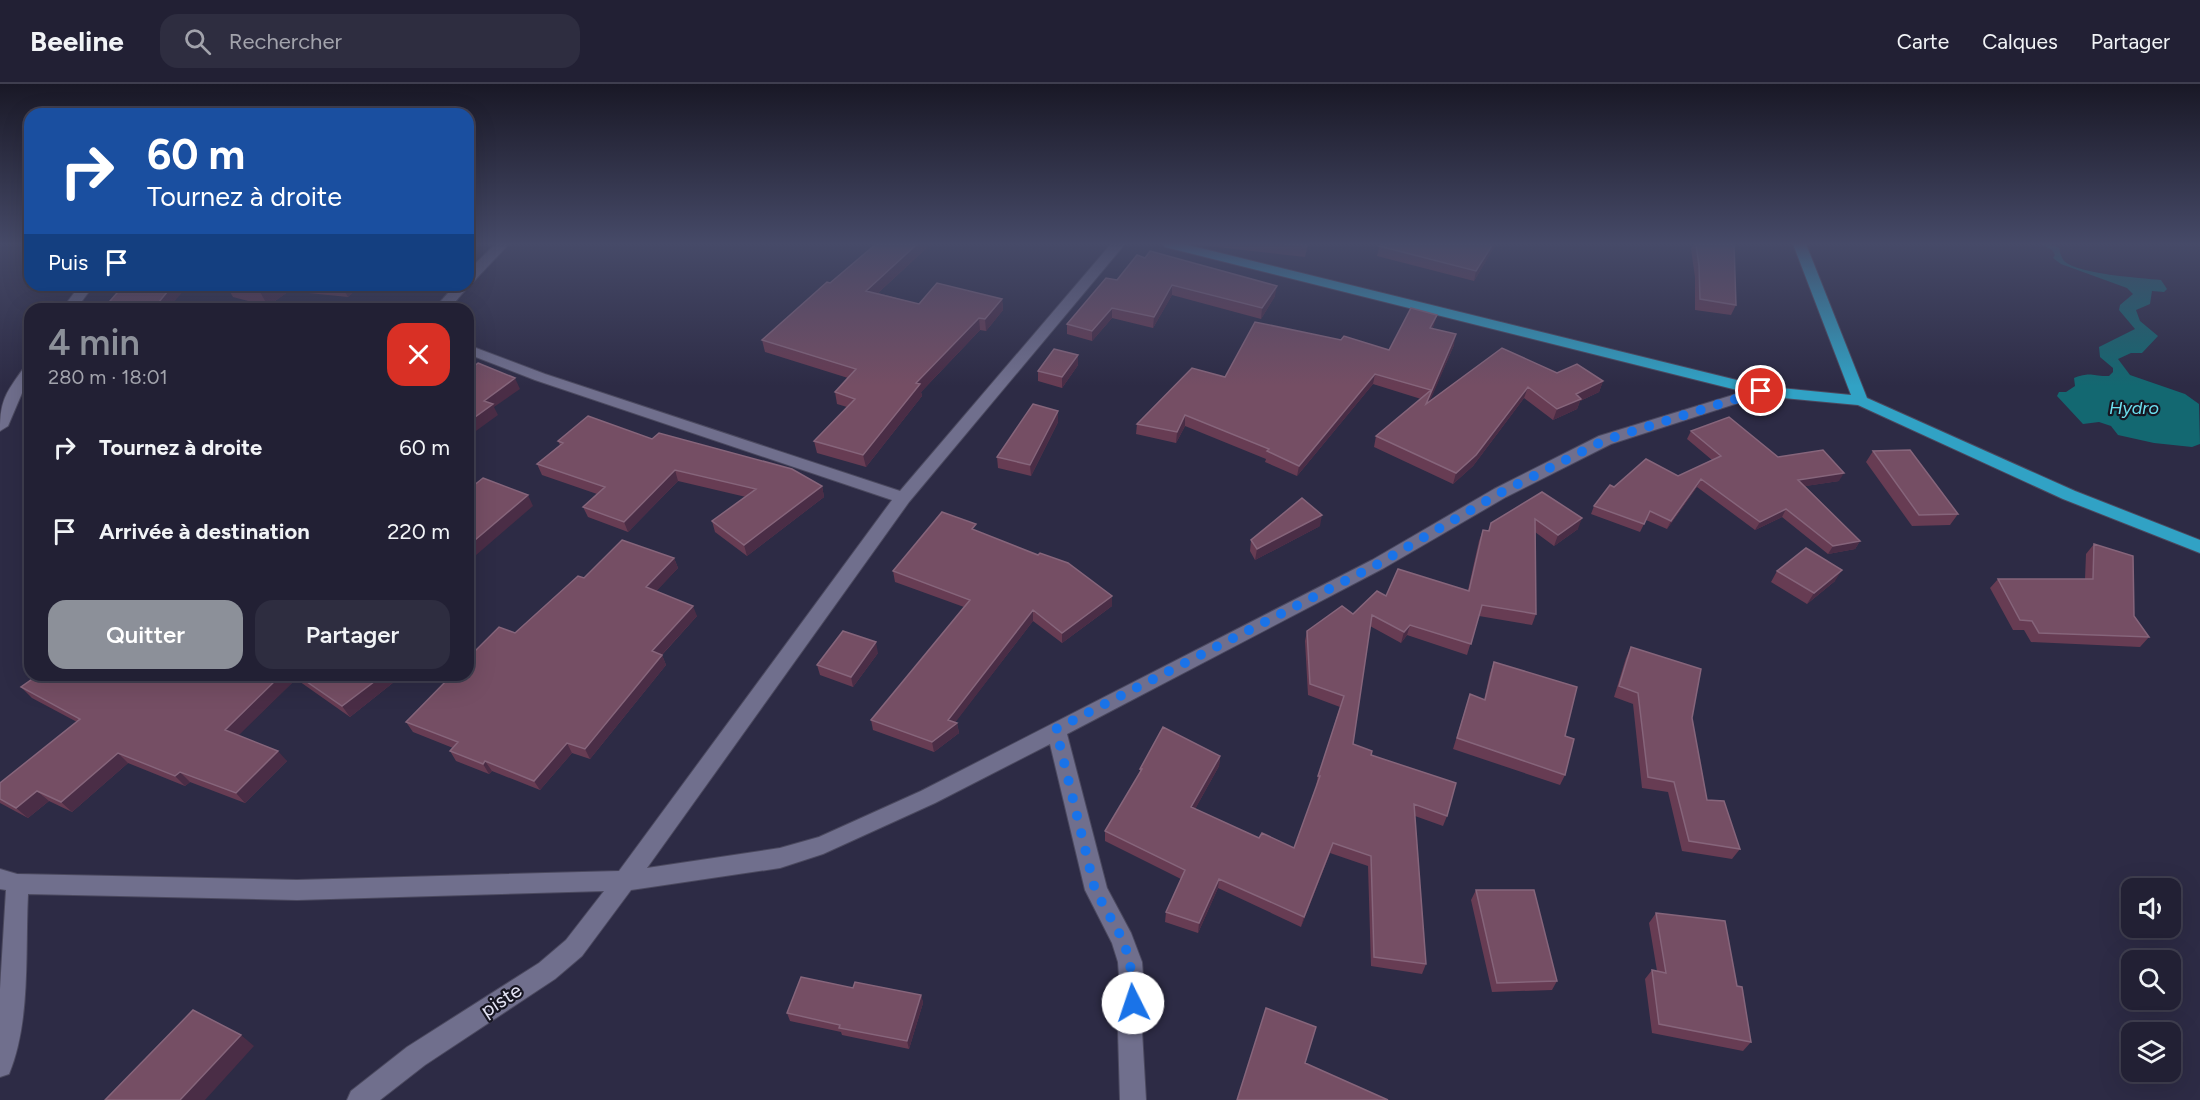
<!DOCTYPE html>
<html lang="fr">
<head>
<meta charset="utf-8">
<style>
  :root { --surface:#222034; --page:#2e2d40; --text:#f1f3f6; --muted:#a2a3ac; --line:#3f3e4f; --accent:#8c9099 }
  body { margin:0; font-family:Figtree,sans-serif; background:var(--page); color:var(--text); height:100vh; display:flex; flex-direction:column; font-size:22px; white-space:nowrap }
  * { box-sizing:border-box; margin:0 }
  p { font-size:20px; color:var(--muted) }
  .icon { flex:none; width:33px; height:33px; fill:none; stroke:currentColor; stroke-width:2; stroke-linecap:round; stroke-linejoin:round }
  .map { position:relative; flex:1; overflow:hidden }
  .drawer { position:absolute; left:24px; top:219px; width:450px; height:378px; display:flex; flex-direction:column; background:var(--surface); border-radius:18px; box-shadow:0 6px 24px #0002,0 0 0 2px var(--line) }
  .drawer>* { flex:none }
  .hud { position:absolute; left:24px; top:24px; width:450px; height:183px; border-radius:18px; box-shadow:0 6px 24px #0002,0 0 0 2px var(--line); background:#1a4fa0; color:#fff; overflow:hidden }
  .fabs { position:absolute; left:2121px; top:794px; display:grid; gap:12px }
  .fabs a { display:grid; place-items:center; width:60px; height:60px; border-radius:12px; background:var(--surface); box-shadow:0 6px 24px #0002,0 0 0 2px var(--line); font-size:30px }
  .pin { position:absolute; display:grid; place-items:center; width:51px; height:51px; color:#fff; margin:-26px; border:3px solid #fff; border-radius:50%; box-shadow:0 2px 6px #0007 }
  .me { position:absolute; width:66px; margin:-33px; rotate:356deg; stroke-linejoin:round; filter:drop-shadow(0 0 4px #0008) }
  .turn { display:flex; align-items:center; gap:21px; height:126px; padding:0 24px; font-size:27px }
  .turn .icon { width:78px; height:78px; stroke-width:2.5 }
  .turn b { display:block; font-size:42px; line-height:51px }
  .then { display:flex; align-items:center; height:57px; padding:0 24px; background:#0003; gap:12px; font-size:22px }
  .round { display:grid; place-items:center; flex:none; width:63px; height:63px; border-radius:18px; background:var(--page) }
  .summary { display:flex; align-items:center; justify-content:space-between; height:102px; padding:0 24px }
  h1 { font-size:36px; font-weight:600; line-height:45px; color:var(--accent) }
  .cta { display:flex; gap:12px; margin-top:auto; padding:12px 24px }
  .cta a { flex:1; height:69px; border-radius:18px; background:var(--accent); color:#fff; font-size:24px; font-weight:600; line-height:69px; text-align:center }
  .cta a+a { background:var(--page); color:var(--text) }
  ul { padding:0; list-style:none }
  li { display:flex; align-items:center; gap:18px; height:84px; padding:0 24px }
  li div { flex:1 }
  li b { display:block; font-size:22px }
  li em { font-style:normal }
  header { display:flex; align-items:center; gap:36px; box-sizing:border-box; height:84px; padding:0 30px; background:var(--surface); border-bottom:2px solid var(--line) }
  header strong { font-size:28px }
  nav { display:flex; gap:33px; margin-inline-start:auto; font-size:21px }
  .search { width:420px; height:54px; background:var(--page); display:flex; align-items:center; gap:15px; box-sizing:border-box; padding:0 21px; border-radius:18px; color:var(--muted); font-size:22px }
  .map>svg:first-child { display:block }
  .water { fill:#136871 }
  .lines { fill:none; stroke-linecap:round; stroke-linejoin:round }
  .street-casing { stroke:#4b495f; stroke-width:2 }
  .highway-casing { stroke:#4b495f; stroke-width:2 }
  .street { fill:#706f8d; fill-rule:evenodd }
  .highway { fill:#31a2c5; fill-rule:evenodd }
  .wall { fill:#673c53 }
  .shaded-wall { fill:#4a2d46 }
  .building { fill:#754e64; stroke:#86657b; stroke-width:1.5 }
  .route { stroke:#1a73e8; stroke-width:10; stroke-dasharray:0 18 }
  .labels { text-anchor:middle; stroke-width:4.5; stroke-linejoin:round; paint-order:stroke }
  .water-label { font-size:18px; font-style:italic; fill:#6de0ef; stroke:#161521 }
  .near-street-label { font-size:20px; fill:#e3e3f4; stroke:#161521 }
</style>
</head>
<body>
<header>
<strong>Beeline</strong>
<div class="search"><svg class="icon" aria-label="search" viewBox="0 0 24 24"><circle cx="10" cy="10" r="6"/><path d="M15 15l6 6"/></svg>Rechercher</div>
<nav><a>Carte</a><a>Calques</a><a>Partager</a></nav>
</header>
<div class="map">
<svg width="2200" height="1016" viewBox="0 0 2200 1016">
  <rect width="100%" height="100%" fill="#2d2b45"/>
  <!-- water -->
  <path class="water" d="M 2041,160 L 2051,160 L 2059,164 C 2060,168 2061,173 2064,177 C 2078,190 2140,194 2161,196 L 2167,205 L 2164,208 L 2152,207 L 2150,220 L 2136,226 L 2140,237 L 2158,252 L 2142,269 L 2131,269 L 2118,275 L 2130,291 L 2185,310 L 2199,320 L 2200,360 L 2192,363 L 2154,359 L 2118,351 L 2111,342 L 2099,338 L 2083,340 L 2057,312 L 2059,308 L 2066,308 L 2075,302 L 2074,294 C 2092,287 2093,293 2109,292 L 2113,288 L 2113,284 L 2100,273 L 2099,263 L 2135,245 L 2119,226 L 2120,221 L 2133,210 L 2127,204 L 2061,180 L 2053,174 L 2055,171 L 2052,166 Z"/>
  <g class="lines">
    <!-- street casing -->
    <g class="street-casing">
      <path id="street" d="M 495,160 L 509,160 L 473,198 L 468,199 L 468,187 Z
        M 1111,160 L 1125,160 L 909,418 L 647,784 L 780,764 L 819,753 L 921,707 L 1372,476 L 1494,405 L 1599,352 L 1756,304 L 1761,302 L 1769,307 L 1766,310 L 1611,360 L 1506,413 L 1384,484 L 1067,650 L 1107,804 L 1131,849 L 1142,878 L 1145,919 L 1142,947 L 1146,1016 L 1120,1016 L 1118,947 L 1121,919 L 1118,878 L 1112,859 L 1085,806 L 1050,660 L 935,719 L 823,770 L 780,784 L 631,806 L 582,872 L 555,895 L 425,981 L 380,1016 L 347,1016 L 351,1007 L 407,963 L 539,879 L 566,856 L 604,807 L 297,816 L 28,810 C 25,867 31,937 9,990 L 0,993 L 0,905 L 6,806 L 0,805 L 0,785 L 17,790 L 297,796 L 619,787 L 892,416 L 535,296 L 468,270 L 468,261 L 545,290 L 900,407 Z
        M 468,200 L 469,201 L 467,204 L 449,225 L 434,225 L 455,201 Z
        M 80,201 L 94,201 L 76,225 L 62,225 Z
        M 30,280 L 30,296 L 22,309 L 8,342 L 0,347 C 0,314 7,308 25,282 Z"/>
    </g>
    <!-- highway casing -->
    <g class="highway-casing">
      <path id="highway" d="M 1163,160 L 1184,160 L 1761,302 L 1851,311 L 1793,160 L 1806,160 L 1867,314 L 2075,407 L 2200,456 L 2200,469 L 2063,415 L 1858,321 L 1761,312 L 1165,163 Z"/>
    </g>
    <!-- street -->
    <use href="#street" class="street"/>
    <!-- highway -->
    <use href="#highway" class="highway"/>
  </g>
  <!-- wall -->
  <path class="wall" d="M 876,160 L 931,160 L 878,209 L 919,220 L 1002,215 L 1003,226 L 986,247 L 980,246 L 921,308 L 922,312 L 866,383 L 817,369 L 814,357 L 847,323 L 837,320 L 835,308 L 848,294 L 765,268 L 762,256 Z
    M 1190,160 L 1308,160 L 1305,173 Z
    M 1380,160 L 1496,160 L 1474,197 L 1377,172 Z
    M 1693,160 L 1734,160 L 1736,221 L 1731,231 L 1695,226 L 1695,193 L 1691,165 Z
    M 1137,171 L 1275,212 L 1261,235 L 1172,211 L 1153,244 L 1112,234 L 1092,257 L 1067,250 L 1067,240 L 1117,196 Z
    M 226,201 L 361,201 L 348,213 L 289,207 L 268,222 L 233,213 Z
    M 1434,241 L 1432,245 L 1454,261 L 1429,318 L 1557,289 L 1603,297 L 1599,308 L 1580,317 L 1577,325 L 1553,336 L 1524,314 L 1473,382 L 1453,400 L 1374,363 L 1376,352 L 1421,315 L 1373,300 L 1297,392 L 1265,378 L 1266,375 L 1185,342 L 1176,359 L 1136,350 L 1137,340 L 1225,293 L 1389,266 Z
    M 1078,281 L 1062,304 L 1038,297 L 1038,287 Z
    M 1058,327 L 1058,338 L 1031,392 L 998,384 L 997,373 Z
    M 1691,347 L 1778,373 L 1839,397 L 1805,402 L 1860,457 L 1855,465 L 1828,470 L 1782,433 L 1755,446 L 1697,403 L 1667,445 L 1646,436 L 1640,448 L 1591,430 L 1594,422 L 1614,403 L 1678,392 L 1712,376 L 1687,355 Z
    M 652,355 L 822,402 L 824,413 L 747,472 L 715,448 L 712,437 L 746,413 L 678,397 L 628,448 L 588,433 L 583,423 L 597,410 L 542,391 L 537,380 L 560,361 L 558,357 Z
    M 1873,367 L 1958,430 L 1950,441 L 1912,442 L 1866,378 Z
    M 1542,408 L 1578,445 L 1554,462 L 1535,448 L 1536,530 L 1532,541 L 1479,532 L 1467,571 L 1407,551 L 1401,559 L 1370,542 L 1353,660 L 1371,671 L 1447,732 L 1443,742 L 1415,732 L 1426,880 L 1422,890 L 1371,882 L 1368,782 L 1330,769 L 1301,843 L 1218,804 L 1198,849 L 1165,838 L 1166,828 L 1181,795 L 1105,757 L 1105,747 L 1140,689 L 1140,685 L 1220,672 L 1219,682 L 1195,725 L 1259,754 L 1294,764 L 1317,702 L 1316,702 L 1318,692 L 1340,623 L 1308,611 L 1305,557 L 1307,547 L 1353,530 L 1386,512 L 1468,506 L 1479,457 L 1483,446 L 1488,447 L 1491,439 Z
    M 1320,442 L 1255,476 L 1250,467 L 1251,456 Z
    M 977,447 L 1112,522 L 1062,559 L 1033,537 L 955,638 L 957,639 L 959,649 L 934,668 L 873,646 L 871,636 L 964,523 L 895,498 L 893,487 Z
    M 2094,460 L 2134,532 L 2149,553 L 2140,563 L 2031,558 L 2024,546 L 2013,546 L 1990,504 L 1998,495 L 2085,495 L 2086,470 Z
    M 674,474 L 678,484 L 656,507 L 697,532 L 662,571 L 666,581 L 590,675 L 572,669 L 540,706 L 492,687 L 489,690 L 456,677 L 450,667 L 453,664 L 413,648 L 406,638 L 515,549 L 584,494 Z
    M 1777,487 L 1835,497 L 1807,520 L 1771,498 Z
    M 1631,563 L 1692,634 L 1707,716 L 1740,765 L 1732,775 L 1682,767 L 1668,708 L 1642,704 L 1633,620 L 1614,613 L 1626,574 Z
    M 878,569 L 853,603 L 820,591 L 817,581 Z
    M 1494,578 L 1565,652 L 1565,691 L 1560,701 L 1453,665 L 1470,610 L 1484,616 L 1490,589 Z
    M 38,591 L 397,591 L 399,594 L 350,633 L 296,595 L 238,651 L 287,677 L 245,719 L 190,698 L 185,702 L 128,679 L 72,728 L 49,717 L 28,734 L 0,719 L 0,699 L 77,638 L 32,614 L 21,603 Z
    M 1476,806 L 1557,897 L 1552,906 L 1492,908 L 1471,816 Z
    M 1656,829 L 1737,902 L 1751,958 L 1743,967 L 1652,949 L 1645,895 L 1652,886 L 1657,887 L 1649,839 Z
    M 853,904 L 921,911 L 923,919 L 909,965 L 842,951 L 841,948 L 790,937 L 787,929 Z"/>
  <!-- shaded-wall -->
  <path class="shaded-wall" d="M 917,160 L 931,160 L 868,218 L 866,207 Z
    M 1493,160 L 1496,160 L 1474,197 L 1476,187 Z
    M 173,201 L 183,201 L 185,205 L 168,225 L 153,225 Z
    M 271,201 L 285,201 L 289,207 L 268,222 L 260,208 Z
    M 341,201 L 361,201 L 348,213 Z
    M 1172,201 L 1172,211 L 1153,244 L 1154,233 Z
    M 1277,202 L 1275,212 L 1261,235 L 1262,224 Z
    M 1002,215 L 1003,226 L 986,247 L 985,235 Z
    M 1112,224 L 1112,234 L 1092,257 L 1092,247 Z
    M 1437,231 L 1434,241 L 1427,255 L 1430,244 Z
    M 979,234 L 980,246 L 921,308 L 922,312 L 866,383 L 863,371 L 916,299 Z
    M 1456,250 L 1454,261 L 1424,331 L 1426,320 Z
    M 1078,271 L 1078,281 L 1062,304 L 1062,293 Z
    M 1375,290 L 1373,300 L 1297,392 L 1299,382 Z
    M 515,294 L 520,305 L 494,323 L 498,331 L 469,352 L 468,350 L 468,338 L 484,317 Z
    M 1603,297 L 1599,308 L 1580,317 L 1577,325 L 1553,336 L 1557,325 L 1576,310 Z
    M 1528,303 L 1524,314 L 1473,382 L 1453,400 L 1456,389 Z
    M 1058,327 L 1058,338 L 1031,392 L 1030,381 Z
    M 1185,331 L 1185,342 L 1176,359 L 1177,348 Z
    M 675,386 L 678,397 L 628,448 L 624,438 Z
    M 1844,389 L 1839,397 L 1793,404 L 1798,396 Z
    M 1701,395 L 1697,403 L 1667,445 L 1671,437 Z
    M 822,402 L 824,413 L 747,472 L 744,461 Z
    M 528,411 L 533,422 L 468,478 L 468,462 Z
    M 1786,425 L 1782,433 L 1755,446 L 1760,438 Z
    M 1322,431 L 1320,442 L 1255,476 L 1257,465 Z
    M 1582,434 L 1578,445 L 1554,462 L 1558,451 Z
    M 1860,457 L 1855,465 L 1828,470 L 1833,462 Z
    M 674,474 L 678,484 L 650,514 L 646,503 Z
    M 1842,486 L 1835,497 L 1807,520 L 1814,509 Z
    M 1112,512 L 1112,522 L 1062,559 L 1062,549 Z
    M 693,522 L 697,532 L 656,577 L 652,567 Z
    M 1033,526 L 1033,537 L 951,644 L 957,639 L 959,649 L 934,668 L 932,658 L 948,636 Z
    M 1410,541 L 1407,551 L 1401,559 L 1404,548 Z
    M 876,558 L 878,569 L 853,603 L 851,593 Z
    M 662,571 L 666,581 L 590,675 L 585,665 Z
    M 281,591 L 293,591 L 296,595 L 234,656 L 225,646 Z
    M 383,591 L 397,591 L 399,594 L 350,633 L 342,622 Z
    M 567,659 L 572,669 L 540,706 L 534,697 Z
    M 278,667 L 287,677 L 245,719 L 236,709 Z
    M 118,669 L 128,679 L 72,728 L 61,718 Z
    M 1220,672 L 1219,682 L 1190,734 L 1191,723 Z
    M 485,677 L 492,687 L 489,690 L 483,680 Z
    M 180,688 L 190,698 L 185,702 L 175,692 Z
    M 37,707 L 49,717 L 28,734 L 16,724 Z
    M 1333,759 L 1330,769 L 1301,843 L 1304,833 Z
    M 1219,795 L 1218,804 L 1198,849 L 1199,839 Z
    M 921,911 L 923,919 L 909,965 L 907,957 Z
    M 241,951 L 254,962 L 205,1016 L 180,1016 Z"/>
  <!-- building -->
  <path class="building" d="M 876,160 L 917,160 L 866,207 L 919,220 L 937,199 L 1002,215 L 985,235 L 979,234 L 916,299 L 920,300 L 863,371 L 814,357 L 855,315 L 835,308 L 856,285 L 762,256 L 827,198 L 830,199 Z
    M 1283,160 L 1307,160 L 1307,162 Z
    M 1380,160 L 1493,160 L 1476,187 L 1379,162 Z
    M 1696,160 L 1734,160 L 1736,221 L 1700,215 L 1699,182 Z
    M 1150,167 L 1277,202 L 1262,224 L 1172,201 L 1154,233 L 1112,224 L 1092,247 L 1067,240 L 1106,194 L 1117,196 L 1137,171 L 1145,174 Z
    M 124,201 L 173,201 L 153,225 L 103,225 Z
    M 230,201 L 271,201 L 260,208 Z
    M 1411,224 L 1437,231 L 1430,244 L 1456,250 L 1426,320 L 1502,264 L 1557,289 L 1577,280 L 1603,297 L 1576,310 L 1581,315 L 1557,325 L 1528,303 L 1476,371 L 1456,389 L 1376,352 L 1431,306 L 1375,290 L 1299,382 L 1267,367 L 1269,365 L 1185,331 L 1177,348 L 1137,340 L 1192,284 L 1225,293 L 1255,238 L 1341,256 L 1344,252 L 1389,266 Z
    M 1054,265 L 1078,271 L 1062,293 L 1038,287 Z
    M 478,279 L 515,294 L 484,317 L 493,320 L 468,338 L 468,287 Z
    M 1033,320 L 1058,327 L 1030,381 L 997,373 Z
    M 588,332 L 652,355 L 659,349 L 792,385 L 822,402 L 744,461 L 712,437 L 756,405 L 675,386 L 624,438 L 583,423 L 605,403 L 537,380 L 563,359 L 558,357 Z
    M 1729,333 L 1778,373 L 1823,366 L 1844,389 L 1798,396 L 1860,457 L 1833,462 L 1786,425 L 1760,438 L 1701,395 L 1671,437 L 1650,427 L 1644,440 L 1594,422 L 1610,401 L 1614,403 L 1646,375 L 1678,392 L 1721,372 L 1691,347 Z
    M 1910,366 L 1958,430 L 1919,431 L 1873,367 Z
    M 483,394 L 528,411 L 468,462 L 468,406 Z
    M 1542,408 L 1582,434 L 1558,451 L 1535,435 L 1536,530 L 1482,521 L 1471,560 L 1410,541 L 1404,548 L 1372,531 L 1353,660 L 1372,667 L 1371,671 L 1456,699 L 1447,732 L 1414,720 L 1426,880 L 1374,873 L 1371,772 L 1333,759 L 1304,833 L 1219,795 L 1199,839 L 1166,828 L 1185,786 L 1105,747 L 1142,685 L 1140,685 L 1163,643 L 1220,672 L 1191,723 L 1259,754 L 1262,749 L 1294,764 L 1320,692 L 1318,692 L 1344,612 L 1310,600 L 1307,547 L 1342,522 L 1353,530 L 1377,507 L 1386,512 L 1398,485 L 1469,507 L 1483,446 L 1489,447 L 1491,439 Z
    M 1302,414 L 1322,431 L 1257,465 L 1251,456 Z
    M 942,428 L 976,440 L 972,445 L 1038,471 L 1040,469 L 1068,479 L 1112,512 L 1062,549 L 1033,526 L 948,636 L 957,639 L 932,658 L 871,636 L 970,516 L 893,487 Z
    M 622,456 L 674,474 L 646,503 L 693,522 L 652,567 L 662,571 L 585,665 L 567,659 L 534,697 L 485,677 L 483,680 L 450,667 L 458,658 L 406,638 L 452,591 L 468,591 L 468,574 L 499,543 L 515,549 L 578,492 L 584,494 Z
    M 2094,460 L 2133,472 L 2134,532 L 2149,553 L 2039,549 L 2032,537 L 2020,536 L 1998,495 L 2093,495 Z
    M 1806,464 L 1842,486 L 1814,509 L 1777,487 Z
    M 843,547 L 876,558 L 851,593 L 817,581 Z
    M 1631,563 L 1701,585 L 1692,634 L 1707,716 L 1724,717 L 1740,765 L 1689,757 L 1674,698 L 1648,693 L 1638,609 L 1619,602 Z
    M 1494,578 L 1577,603 L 1565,652 L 1574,655 L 1565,691 L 1457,654 L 1470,610 L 1485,616 Z
    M 38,591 L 281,591 L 225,646 L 278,667 L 236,709 L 180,688 L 175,692 L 118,669 L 61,718 L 37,707 L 16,724 L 0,715 L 0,699 L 80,635 L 21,603 Z
    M 297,591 L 383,591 L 342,622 Z
    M 1476,806 L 1534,806 L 1557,897 L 1497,899 Z
    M 1656,829 L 1725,837 L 1737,902 L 1742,903 L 1751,958 L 1659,940 L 1652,886 L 1666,889 Z
    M 801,893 L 853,904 L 855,898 L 921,911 L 907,957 L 839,944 L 840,941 L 787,929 Z
    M 1266,924 L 1316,943 L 1305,979 L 1388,1016 L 1237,1016 Z
    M 193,926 L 241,951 L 180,1016 L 105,1016 Z"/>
  <!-- sky -->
  <linearGradient id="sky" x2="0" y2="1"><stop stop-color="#191826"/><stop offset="0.53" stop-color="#464a68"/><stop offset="1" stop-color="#464a68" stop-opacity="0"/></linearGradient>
  <rect width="2200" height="302" fill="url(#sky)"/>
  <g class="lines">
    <!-- route -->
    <path class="route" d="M 1133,919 L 1130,878 L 1123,856 L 1095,806 L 1056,645 L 1378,480 L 1500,409 L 1605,356 L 1761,307"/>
  </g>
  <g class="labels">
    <!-- water labels -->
    <g class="water-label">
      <text x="2134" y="330">Hydro</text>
    </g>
    <!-- near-street labels -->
    <g class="near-street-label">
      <text transform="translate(501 916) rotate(-33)" y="7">piste</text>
    </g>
  </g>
</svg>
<div class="fabs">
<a><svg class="icon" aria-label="sound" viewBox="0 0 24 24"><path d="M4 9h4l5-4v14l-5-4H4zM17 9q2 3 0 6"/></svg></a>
<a><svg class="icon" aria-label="search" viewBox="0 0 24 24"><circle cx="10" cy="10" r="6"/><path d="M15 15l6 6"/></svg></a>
<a><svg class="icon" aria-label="layers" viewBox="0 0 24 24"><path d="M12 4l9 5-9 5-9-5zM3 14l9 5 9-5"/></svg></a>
</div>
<div class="pin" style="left:1761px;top:307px;background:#d93025"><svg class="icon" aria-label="arrive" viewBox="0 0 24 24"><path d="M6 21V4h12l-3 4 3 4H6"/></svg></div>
<svg class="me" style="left:1133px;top:919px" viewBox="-20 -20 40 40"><circle r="19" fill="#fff"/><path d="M0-13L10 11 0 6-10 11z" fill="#1a73e8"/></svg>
<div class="hud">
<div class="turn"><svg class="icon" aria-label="right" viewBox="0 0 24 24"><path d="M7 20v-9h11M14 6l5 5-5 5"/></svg><div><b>60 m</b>Tournez à droite</div></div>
<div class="then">Puis<svg class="icon" aria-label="arrive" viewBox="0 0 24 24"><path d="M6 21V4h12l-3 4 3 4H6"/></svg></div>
</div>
<section class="drawer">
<div class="summary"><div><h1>4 min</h1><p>280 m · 18:01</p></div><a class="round" style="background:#d93025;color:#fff"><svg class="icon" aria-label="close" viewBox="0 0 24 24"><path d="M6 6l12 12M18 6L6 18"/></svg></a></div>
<ul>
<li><svg class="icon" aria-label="right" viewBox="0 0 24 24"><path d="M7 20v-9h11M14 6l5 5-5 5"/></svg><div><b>Tournez à droite</b></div><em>60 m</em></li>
<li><svg class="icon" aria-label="arrive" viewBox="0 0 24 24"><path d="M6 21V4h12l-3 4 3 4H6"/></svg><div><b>Arrivée à destination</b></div><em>220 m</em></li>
</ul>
<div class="cta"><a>Quitter</a><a>Partager</a></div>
</section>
</div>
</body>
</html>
